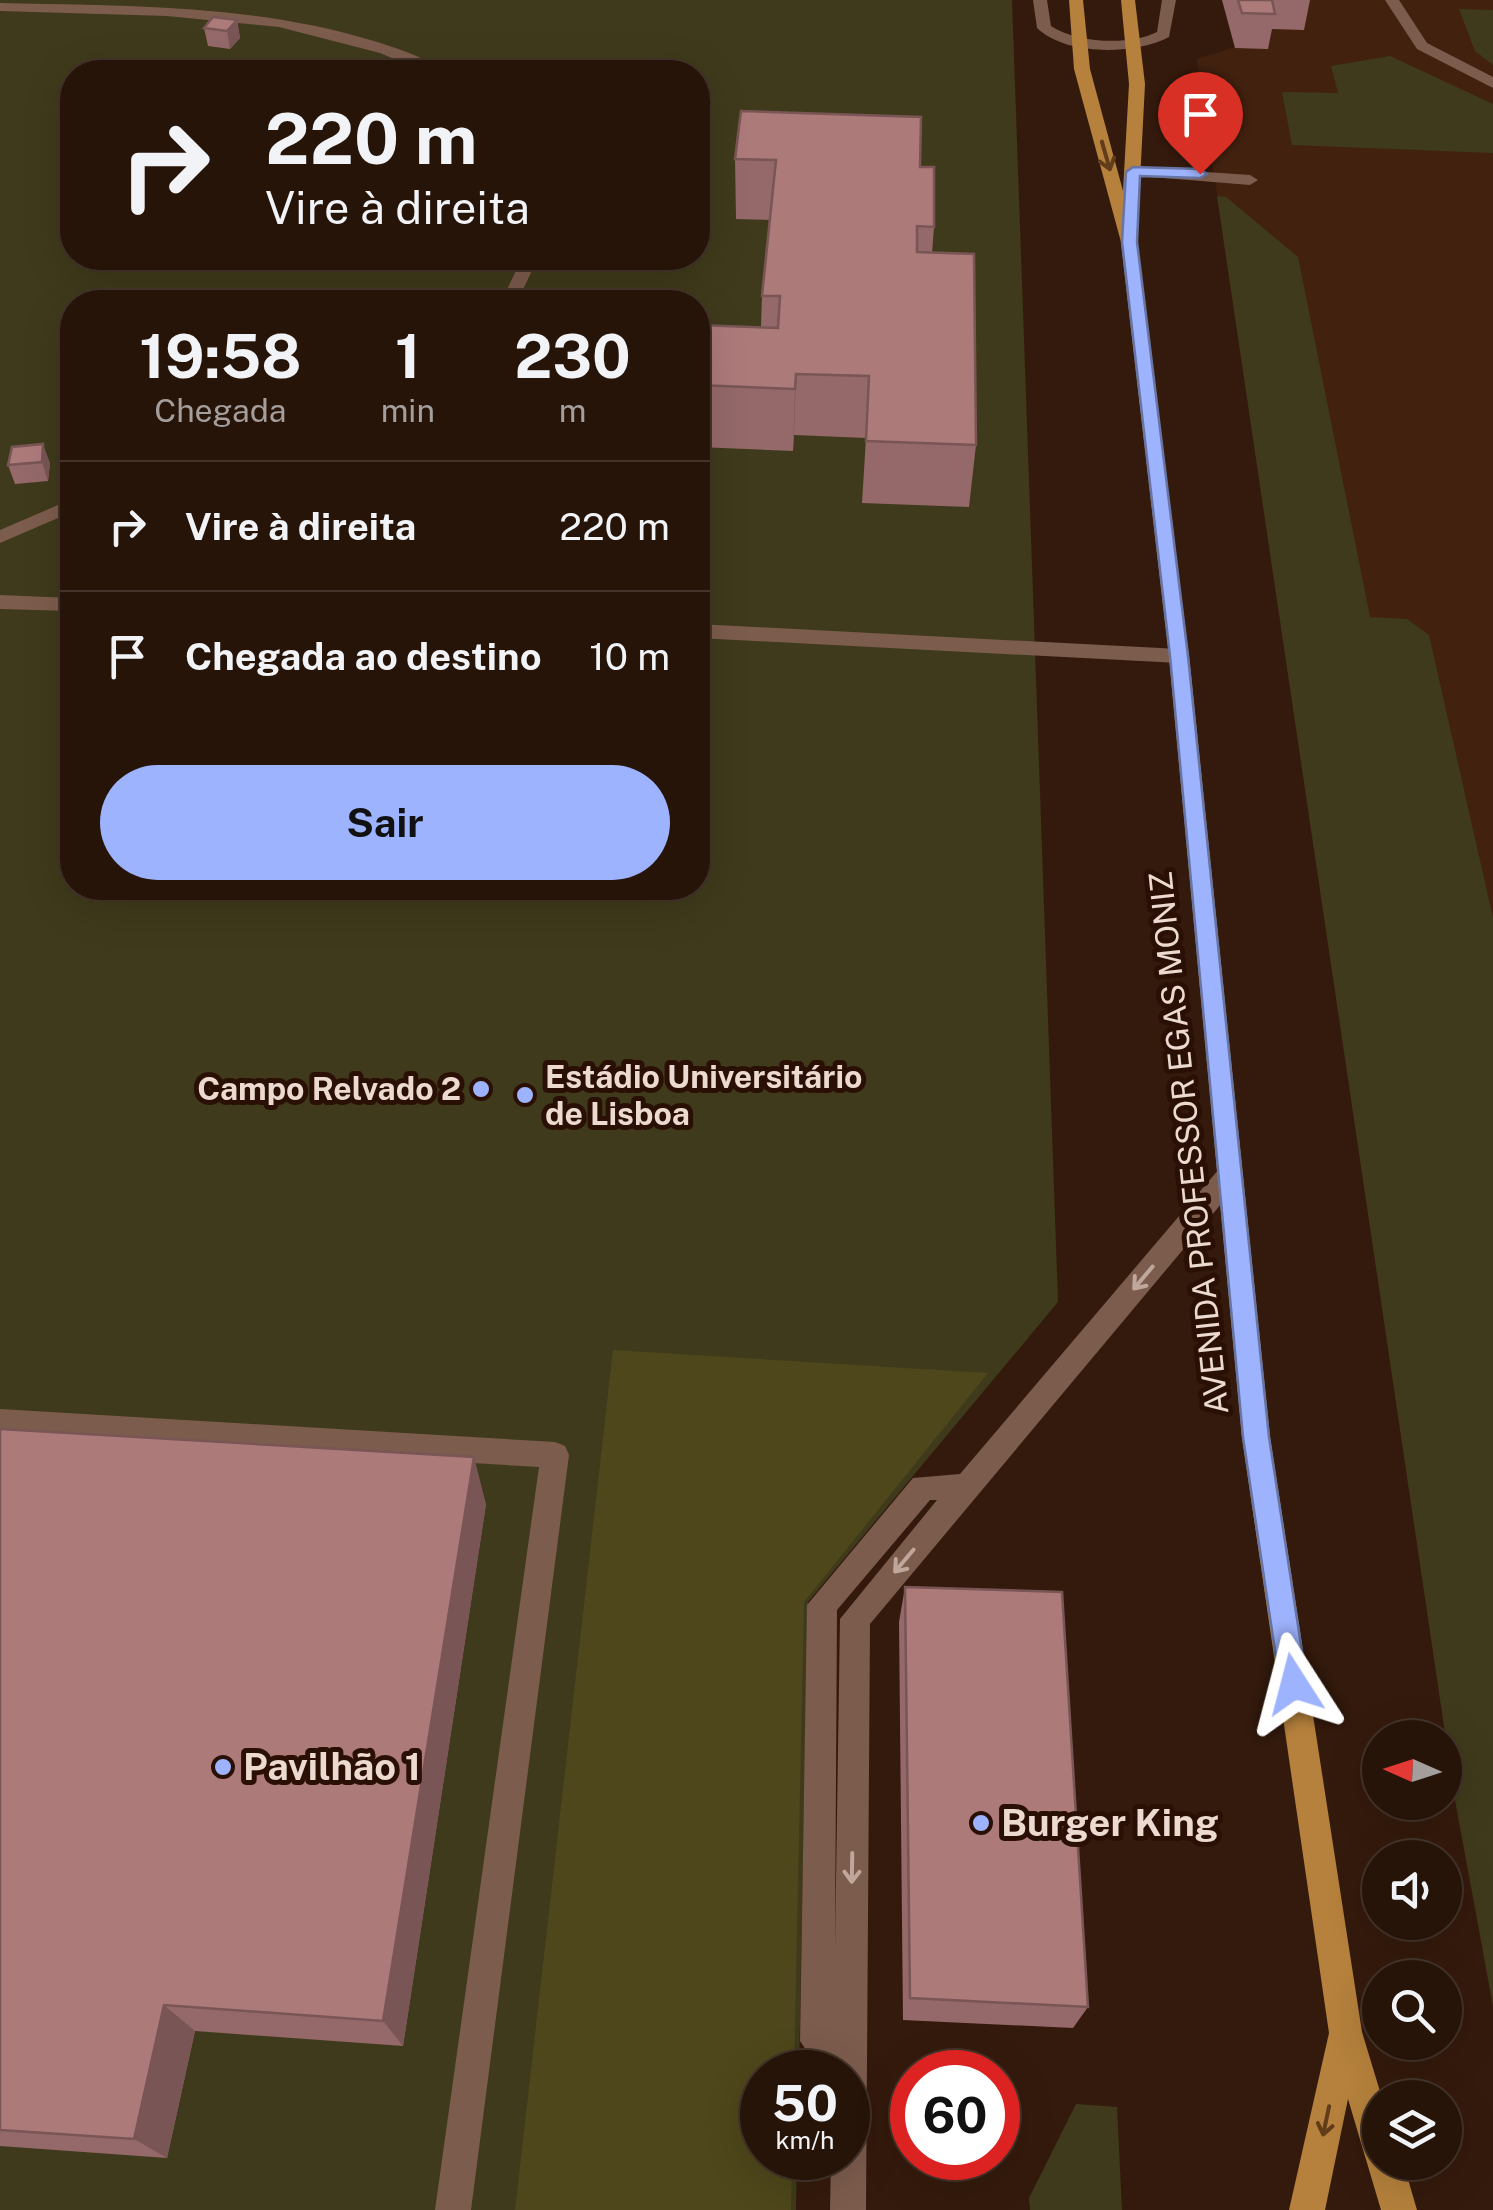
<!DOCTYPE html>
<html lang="pt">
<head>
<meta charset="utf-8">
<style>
  :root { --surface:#271409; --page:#332117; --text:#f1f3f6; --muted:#a49e9c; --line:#43332a; --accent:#9eb3fd }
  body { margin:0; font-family:"Public Sans",sans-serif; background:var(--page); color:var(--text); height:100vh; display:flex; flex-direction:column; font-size:38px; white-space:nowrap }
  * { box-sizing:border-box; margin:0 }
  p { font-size:32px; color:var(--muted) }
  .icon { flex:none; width:55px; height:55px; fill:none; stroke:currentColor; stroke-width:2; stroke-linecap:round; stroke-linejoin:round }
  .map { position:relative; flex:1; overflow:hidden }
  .drawer { position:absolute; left:60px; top:290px; width:650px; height:610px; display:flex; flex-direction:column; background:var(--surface); border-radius:40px; box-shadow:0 10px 40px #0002,0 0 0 2px var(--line) }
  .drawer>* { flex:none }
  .guide { position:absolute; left:60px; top:60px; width:650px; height:210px; border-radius:40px; box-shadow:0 10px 40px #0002,0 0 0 2px var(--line); background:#271409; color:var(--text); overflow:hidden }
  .needle { width:65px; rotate:273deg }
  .fabs { position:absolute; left:1362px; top:1720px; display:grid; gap:20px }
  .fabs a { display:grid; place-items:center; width:100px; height:100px; border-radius:50%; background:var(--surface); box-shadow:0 10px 40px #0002,0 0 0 2px var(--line); font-size:50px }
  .speed { position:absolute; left:740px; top:2050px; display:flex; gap:20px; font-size:50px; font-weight:700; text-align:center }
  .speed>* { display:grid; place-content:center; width:130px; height:130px; border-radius:50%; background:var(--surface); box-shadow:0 10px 40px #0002,0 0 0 2px var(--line); line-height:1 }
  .speed small { font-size:25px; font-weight:400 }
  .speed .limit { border:15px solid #d22; background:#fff; color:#111 }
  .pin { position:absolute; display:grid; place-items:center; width:85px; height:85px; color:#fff; margin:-102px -42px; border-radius:50% 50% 50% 0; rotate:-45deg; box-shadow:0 0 10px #0007 }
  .pin .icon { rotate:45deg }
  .me { position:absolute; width:110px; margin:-55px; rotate:351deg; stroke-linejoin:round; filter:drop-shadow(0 0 8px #0008) }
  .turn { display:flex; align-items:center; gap:35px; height:210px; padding:0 40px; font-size:45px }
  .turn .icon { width:130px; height:130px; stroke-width:2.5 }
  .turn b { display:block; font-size:70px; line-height:85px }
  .eta { display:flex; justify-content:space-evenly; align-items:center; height:170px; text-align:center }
  .eta b { font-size:60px; font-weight:700; line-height:70px }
  .action { display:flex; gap:20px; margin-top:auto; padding:20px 40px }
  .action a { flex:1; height:115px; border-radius:60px; background:var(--accent); color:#111; font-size:40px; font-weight:700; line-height:115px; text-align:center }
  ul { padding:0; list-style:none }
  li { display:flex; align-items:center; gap:30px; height:130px; padding:0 40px; border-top:2px solid var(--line) }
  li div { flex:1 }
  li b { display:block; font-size:38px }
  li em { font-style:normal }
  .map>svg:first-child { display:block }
  .built { fill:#42210f }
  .green { fill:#3f3a1b; fill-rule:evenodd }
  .forest { fill:#4e471b }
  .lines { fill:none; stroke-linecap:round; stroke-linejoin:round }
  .minor { fill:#7c5c4d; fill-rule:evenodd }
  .major { fill:#b5813c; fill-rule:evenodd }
  .wall { fill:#956969 }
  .shaded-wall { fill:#795555 }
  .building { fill:#ad7a7a; stroke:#795555; stroke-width:2.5 }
  .oneway { stroke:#623d1a }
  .oneway2 { stroke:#bfa79c }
  .route { fill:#9eb3fd; stroke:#6774a4; stroke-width:2.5 }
  .poi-dot { fill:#9eb3fd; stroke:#2a1004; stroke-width:4 }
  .labels { text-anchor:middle; stroke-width:10; stroke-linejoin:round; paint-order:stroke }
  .poi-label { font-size:32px; font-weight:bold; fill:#ecd9d0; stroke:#2a1004; text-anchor:start }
  .street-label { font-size:32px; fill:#ecd9d0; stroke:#2a1004 }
  .near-poi-label { font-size:38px; font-weight:bold; fill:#ecd9d0; stroke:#2a1004; text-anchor:start }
</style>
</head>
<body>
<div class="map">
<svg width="1493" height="2210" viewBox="0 0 1493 2210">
  <rect width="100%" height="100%" fill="#341a0c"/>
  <!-- built -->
  <path class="built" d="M 1222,0 L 1493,0 L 1493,2006 L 1455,1800 L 1197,59 L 1235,47 Z"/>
  <!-- green -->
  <path class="green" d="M 0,0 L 1012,0 L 1058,1302 L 808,1602 L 799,2072 L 762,2072 L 762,2158 L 797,2158 L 796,2210 L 0,2210 ZM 72,72 L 698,72 L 698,258 L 72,258 ZM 72,302 L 698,302 L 698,888 L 72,888 Z
    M 1459,9 L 1493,10 L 1493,65 L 1475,51 Z
    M 1390,56 L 1493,104 L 1493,153 L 1292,145 L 1282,92 L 1338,93 L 1331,66 Z
    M 1217,196 L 1226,197 L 1298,257 L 1370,617 L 1407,619 L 1429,635 L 1493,918 L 1493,2006 L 1455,1800 Z
    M 1076,2104 L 1117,2107 L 1122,2210 L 1030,2210 L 1029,2198 Z"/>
  <!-- forest -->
  <path class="forest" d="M 613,1350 L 988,1373 L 804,1602 L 794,2072 L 762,2072 L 762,2158 L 792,2158 L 791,2210 L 515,2210 Z"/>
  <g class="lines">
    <!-- minor -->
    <path class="minor" d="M 1033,0 L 1047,0 L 1051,26 C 1077,43 1129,46 1157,32 L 1162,0 L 1176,0 L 1169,37 C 1135,55 1066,56 1037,28 Z
      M 1385,0 L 1399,0 L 1427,43 L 1493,77 L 1493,88 L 1417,49 Z
      M 0,3 C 126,6 252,4 374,41 C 396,48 426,57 444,72 L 425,72 L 380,53 L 279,27 L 167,16 L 0,11 Z
      M 1133,167 L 1250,175 L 1258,180 L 1250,185 L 1127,175 L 1125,172 Z
      M 522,258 L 538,258 L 517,302 L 501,302 Z
      M 72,499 L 72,512 L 0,543 L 0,530 Z
      M 0,595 L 72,598 L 72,611 L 0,609 Z
      M 698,624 L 1179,649 L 1189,656 L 1179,663 L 698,638 Z
      M 1228,1166 L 1237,1169 L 1241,1177 L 1237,1185 L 870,1624 L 866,2210 L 830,2210 L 831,2158 L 848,2158 L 848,2072 L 821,2072 L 800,2041 L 807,1605 L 913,1478 L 960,1474 L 1219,1169 ZM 930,1500 L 937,1500 L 840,1619 L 835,1948 L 837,1610 Z
      M 0,1409 L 555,1442 L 565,1446 L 569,1455 L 471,2210 L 435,2210 L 539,1467 L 0,1435 Z"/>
    <!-- major -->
    <path class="major" d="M 1069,0 L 1083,0 L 1090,69 L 1123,191 L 1129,84 L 1121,0 L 1135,0 L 1145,84 L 1138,219 L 1132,223 L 1189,656 L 1270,1437 L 1362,2032 L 1382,2098 L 1380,2162 L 1403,2162 L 1417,2210 L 1381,2210 L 1348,2099 L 1325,2210 L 1289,2210 L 1329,2033 L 1242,1437 L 1169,656 L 1121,242 L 1074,69 Z"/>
  </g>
  <!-- wall -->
  <path class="wall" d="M 1222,0 L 1310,0 L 1304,30 L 1272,29 L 1268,49 L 1235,48 Z
    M 237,20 L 240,38 L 230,49 L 208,46 L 204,28 Z
    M 735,159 L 920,167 L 934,227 L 932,253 L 976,445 L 969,507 L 862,503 L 866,438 L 794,435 L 793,451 L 698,447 L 698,325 L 761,327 L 762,296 L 769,220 L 736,219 Z
    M 12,447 L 50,463 L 48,481 L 15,484 L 8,465 Z
    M 0,1429 L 486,1504 L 403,2046 L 195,2031 L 167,2158 L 0,2146 Z
    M 905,1587 L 1088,2007 L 1073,2028 L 903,2020 L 899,1622 Z"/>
  <!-- shaded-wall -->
  <path class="shaded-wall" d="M 237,20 L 240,38 L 230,49 L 227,31 Z
    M 796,374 L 794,435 L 793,451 L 795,389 Z
    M 43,444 L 50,463 L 48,481 L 42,462 Z
    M 474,1457 L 486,1504 L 403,2046 L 383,2021 Z
    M 164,2005 L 195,2031 L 167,2158 L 134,2139 Z"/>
  <!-- building -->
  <path class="building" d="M 1238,0 L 1272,0 L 1275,14 L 1242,13 Z
    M 213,17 L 237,20 L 227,31 L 204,28 Z
    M 741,111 L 921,117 L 920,167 L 934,167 L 934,227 L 917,226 L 917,252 L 974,254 L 976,445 L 866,441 L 869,376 L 796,374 L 795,389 L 698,385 L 698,325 L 778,328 L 780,296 L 762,296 L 776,160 L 735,159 Z
    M 43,444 L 42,462 L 8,465 L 12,447 Z
    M 0,1429 L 474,1457 L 383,2021 L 164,2005 L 134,2139 L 0,2130 Z
    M 905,1587 L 1062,1592 L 1088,2007 L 910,1998 Z"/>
  <!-- one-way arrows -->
  <defs><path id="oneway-shaft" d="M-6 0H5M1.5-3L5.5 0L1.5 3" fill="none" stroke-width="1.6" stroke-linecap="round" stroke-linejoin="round" transform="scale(2.5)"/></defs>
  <g class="oneway">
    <use href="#oneway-shaft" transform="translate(1106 156) rotate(74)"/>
    <use href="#oneway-shaft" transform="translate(1326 2121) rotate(102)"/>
  </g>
  <g class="oneway2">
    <use href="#oneway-shaft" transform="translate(1143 1278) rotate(130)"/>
    <use href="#oneway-shaft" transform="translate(904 1561) rotate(130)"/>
    <use href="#oneway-shaft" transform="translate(852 1868) rotate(91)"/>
  </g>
  <!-- route -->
  <path class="route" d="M 1133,167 L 1200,169 L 1207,174 L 1200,178 L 1140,176 L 1137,242 L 1188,656 L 1269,1437 L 1307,1684 L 1303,1693 L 1294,1697 L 1284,1693 L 1280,1684 L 1243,1437 L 1170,656 L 1122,242 L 1126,172 Z"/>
  <!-- markers -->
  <g class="poi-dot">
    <circle cx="481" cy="1089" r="10"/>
    <circle cx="525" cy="1095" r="10"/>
    <circle cx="223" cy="1767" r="10"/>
    <circle cx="981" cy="1823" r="10"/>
  </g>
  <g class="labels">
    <!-- poi labels -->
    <g class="poi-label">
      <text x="545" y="1088">Estádio Universitário<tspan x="545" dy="37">de Lisboa</tspan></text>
      <text x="461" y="1100" text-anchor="end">Campo Relvado 2</text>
    </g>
    <!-- street labels -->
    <g class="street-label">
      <text transform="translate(1189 1143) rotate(-96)" y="11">AVENIDA PROFESSOR EGAS MONIZ</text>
    </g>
    <!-- near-poi labels -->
    <g class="near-poi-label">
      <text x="243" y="1780">Pavilhão 1</text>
      <text x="1001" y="1836">Burger King</text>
    </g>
  </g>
</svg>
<div class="fabs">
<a><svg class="needle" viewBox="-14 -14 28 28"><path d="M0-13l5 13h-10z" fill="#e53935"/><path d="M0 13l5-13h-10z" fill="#a49e9c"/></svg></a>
<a><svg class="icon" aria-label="sound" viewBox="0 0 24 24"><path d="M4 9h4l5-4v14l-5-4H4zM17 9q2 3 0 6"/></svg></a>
<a><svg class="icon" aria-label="search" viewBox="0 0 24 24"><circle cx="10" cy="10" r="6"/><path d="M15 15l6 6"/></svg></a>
<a><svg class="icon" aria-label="layers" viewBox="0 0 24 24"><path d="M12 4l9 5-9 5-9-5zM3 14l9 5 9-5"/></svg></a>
</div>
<div class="speed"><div>50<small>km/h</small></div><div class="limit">60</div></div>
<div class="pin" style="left:1200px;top:174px;background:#d93025"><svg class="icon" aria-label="arrive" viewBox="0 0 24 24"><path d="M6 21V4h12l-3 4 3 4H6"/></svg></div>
<svg class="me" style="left:1294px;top:1684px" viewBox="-20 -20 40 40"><path d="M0-17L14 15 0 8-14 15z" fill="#9eb3fd" stroke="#fff" stroke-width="4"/></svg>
<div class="guide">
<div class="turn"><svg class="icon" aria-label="right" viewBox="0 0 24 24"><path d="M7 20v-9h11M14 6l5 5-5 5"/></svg><div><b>220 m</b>Vire à direita</div></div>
</div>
<section class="drawer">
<div class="eta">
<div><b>19:58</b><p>Chegada</p></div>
<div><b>1</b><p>min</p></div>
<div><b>230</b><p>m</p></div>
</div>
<ul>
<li><svg class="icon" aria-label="right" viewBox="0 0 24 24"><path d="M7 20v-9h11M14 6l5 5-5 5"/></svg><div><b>Vire à direita</b></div><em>220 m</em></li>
<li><svg class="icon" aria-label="arrive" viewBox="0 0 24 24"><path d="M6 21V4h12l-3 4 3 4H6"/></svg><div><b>Chegada ao destino</b></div><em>10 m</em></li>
</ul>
<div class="action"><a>Sair</a></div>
</section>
</div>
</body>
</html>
